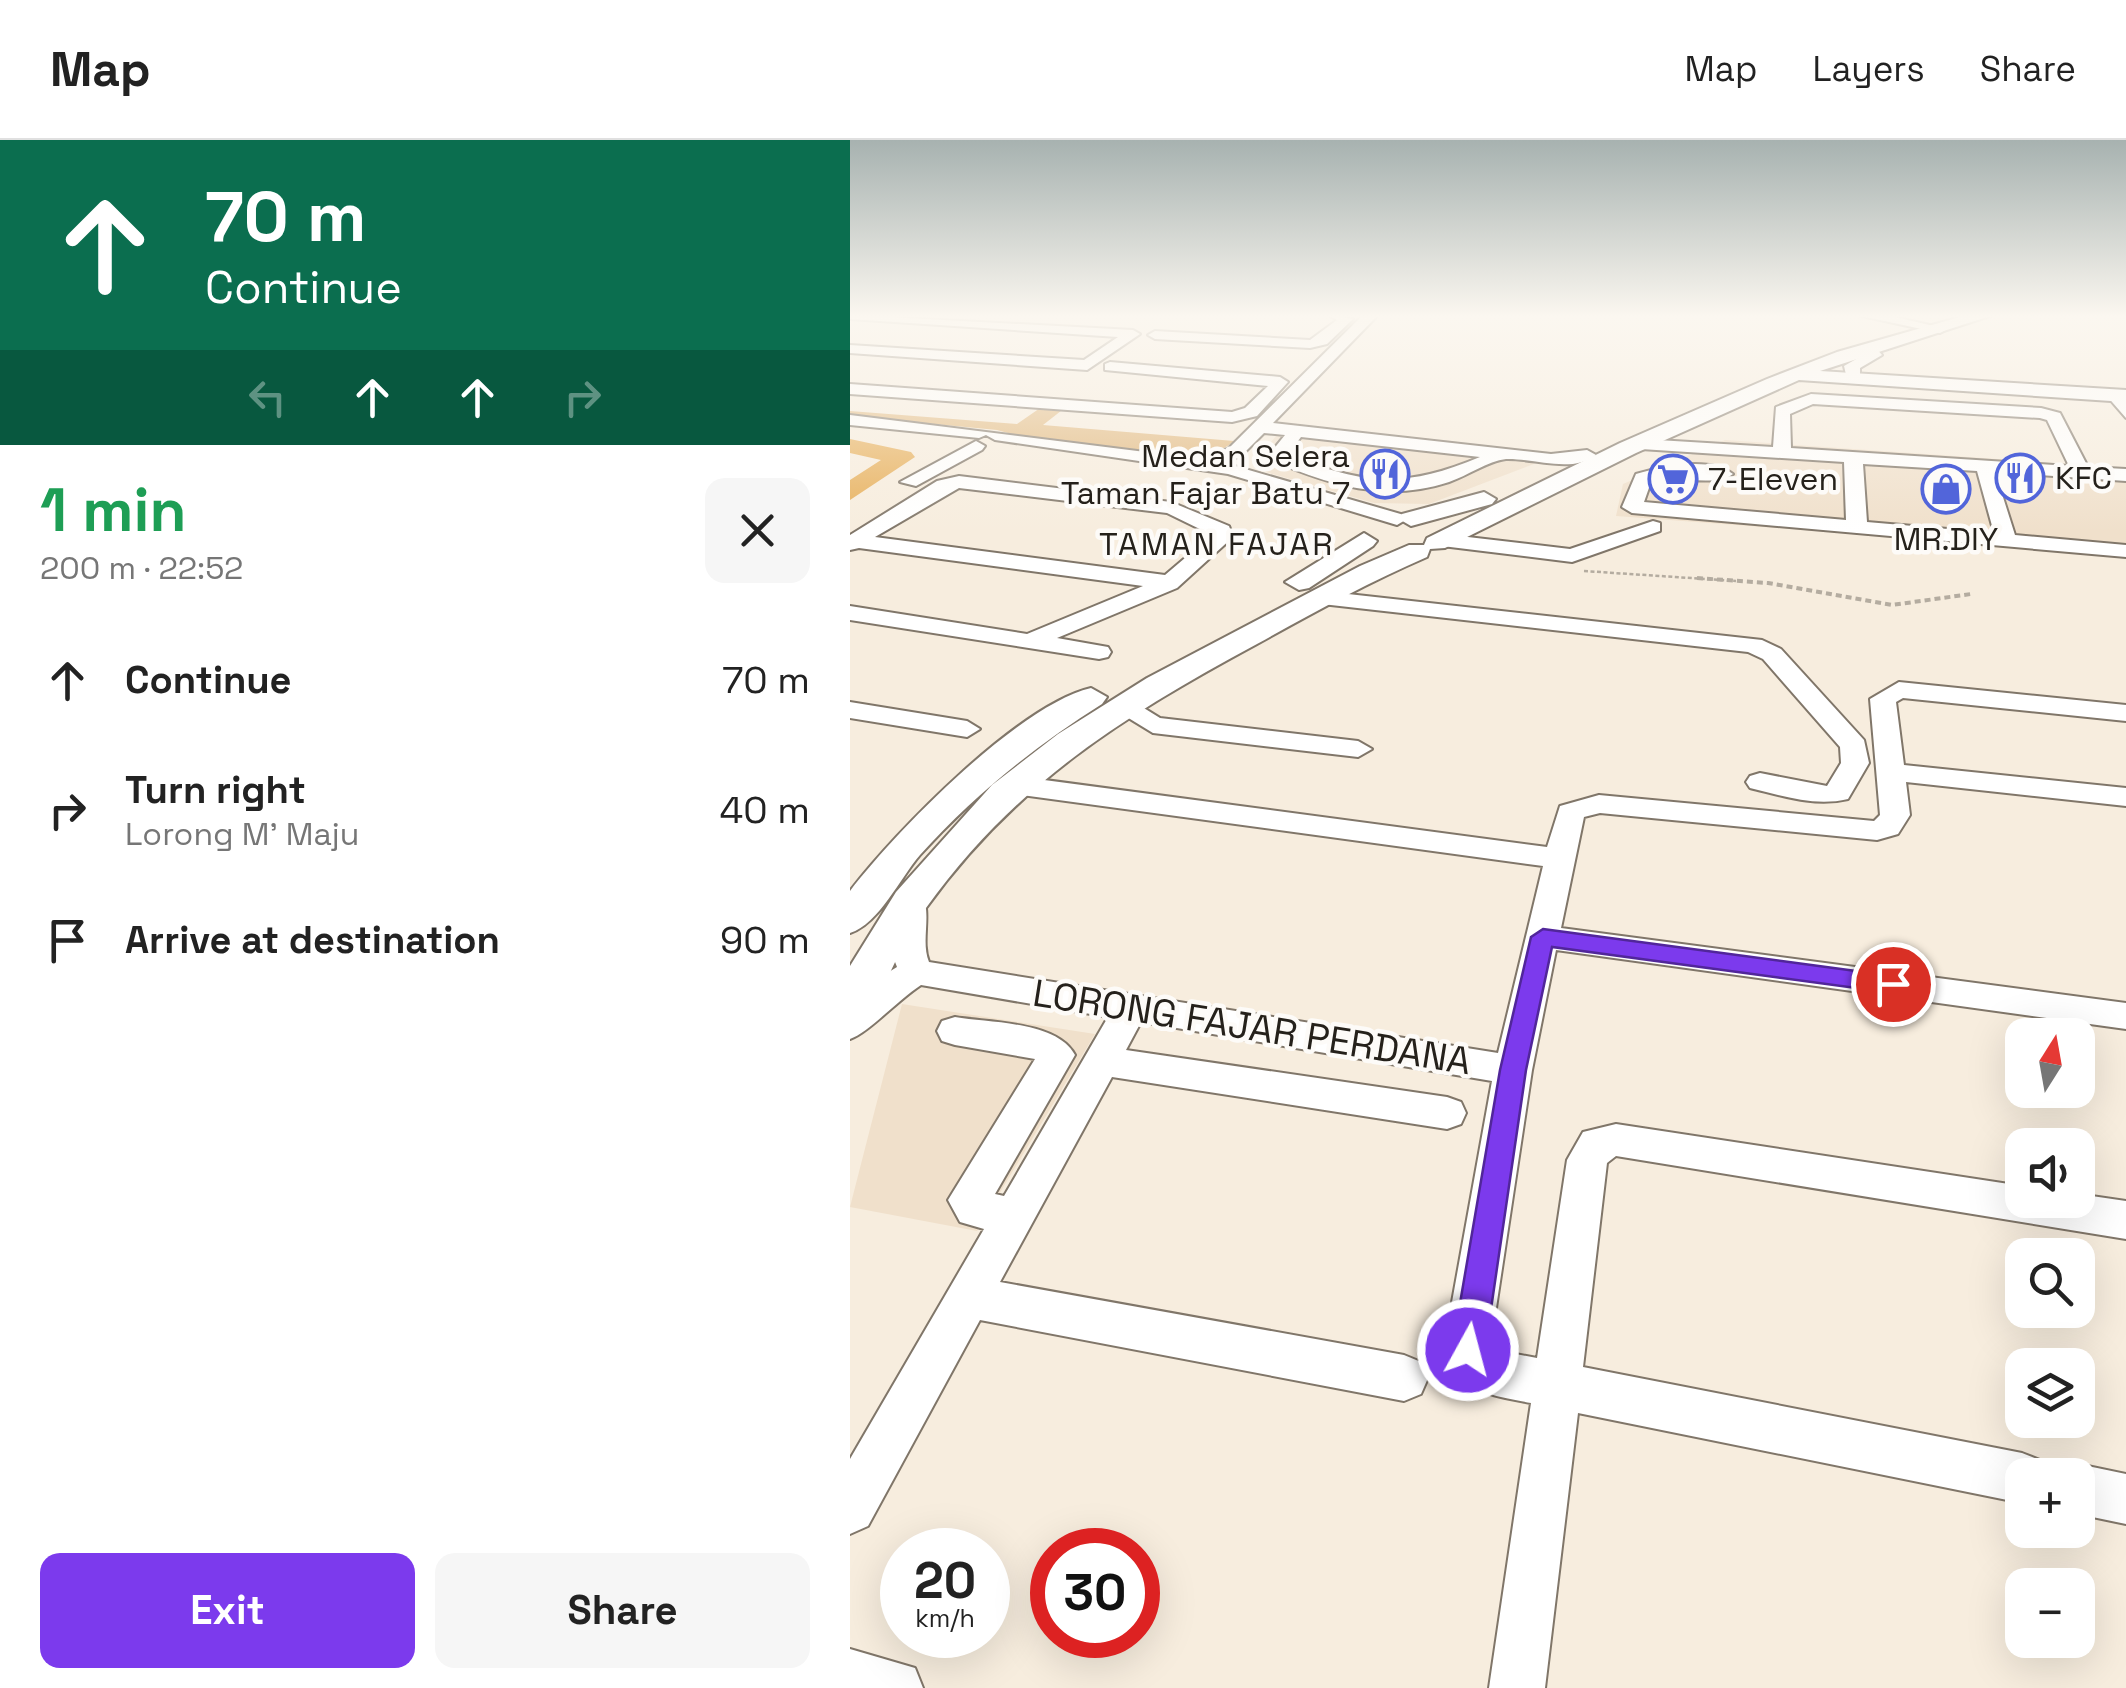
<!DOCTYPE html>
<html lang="en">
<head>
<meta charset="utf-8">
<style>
  :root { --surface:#fff; --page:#f6f6f6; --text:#222; --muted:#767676; --line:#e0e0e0; --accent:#7c3aed }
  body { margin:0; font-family:"Space Grotesk",sans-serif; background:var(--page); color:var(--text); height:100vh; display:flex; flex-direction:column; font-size:38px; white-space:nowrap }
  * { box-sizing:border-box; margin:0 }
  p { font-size:32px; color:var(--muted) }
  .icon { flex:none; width:55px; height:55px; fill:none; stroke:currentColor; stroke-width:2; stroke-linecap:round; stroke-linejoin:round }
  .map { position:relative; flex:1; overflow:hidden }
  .sheet { display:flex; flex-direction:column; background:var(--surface); width:850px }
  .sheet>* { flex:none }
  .hud { background:#0b6e4f; color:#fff; overflow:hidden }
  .needle { width:65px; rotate:11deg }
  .fabs { position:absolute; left:1155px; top:878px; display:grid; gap:20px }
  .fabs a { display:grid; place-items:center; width:90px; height:90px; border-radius:20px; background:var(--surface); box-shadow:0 10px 40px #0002; font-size:50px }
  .speed { position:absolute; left:30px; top:1388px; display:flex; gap:20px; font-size:50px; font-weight:700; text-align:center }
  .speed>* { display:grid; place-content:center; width:130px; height:130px; border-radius:50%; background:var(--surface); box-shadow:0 10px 40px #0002; line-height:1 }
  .speed small { font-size:25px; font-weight:400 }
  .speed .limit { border:15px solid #d22; background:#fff; color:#111 }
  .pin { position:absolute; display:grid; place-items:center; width:85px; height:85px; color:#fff; margin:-42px; border:5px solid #fff; border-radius:50%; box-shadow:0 2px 10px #0007 }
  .me { position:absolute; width:110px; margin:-55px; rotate:7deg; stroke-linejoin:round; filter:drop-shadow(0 0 8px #0008) }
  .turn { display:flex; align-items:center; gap:35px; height:210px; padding:0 40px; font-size:45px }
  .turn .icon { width:130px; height:130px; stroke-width:2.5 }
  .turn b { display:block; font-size:70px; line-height:85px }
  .lanes { display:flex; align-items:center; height:95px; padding:0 40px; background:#0003; justify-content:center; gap:50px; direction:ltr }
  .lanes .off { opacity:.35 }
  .round { display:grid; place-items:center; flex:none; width:105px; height:105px; border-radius:20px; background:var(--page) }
  .summary { display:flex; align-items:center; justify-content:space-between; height:170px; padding:0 40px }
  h1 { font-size:60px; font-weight:600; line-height:75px; color:#1e9e55 }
  .button { display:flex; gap:20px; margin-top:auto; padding:20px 40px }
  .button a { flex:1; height:115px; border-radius:20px; background:var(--accent); color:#fff; font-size:40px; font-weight:600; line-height:115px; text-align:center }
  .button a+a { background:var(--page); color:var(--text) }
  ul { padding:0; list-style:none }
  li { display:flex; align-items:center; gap:30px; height:130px; padding:0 40px }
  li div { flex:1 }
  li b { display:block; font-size:38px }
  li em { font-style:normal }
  header { display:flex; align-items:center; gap:60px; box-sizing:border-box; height:140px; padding:0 50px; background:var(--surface); border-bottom:2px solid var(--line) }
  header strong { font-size:48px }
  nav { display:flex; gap:55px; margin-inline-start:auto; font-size:35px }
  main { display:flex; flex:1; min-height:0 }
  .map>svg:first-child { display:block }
  .built { fill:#f0e0cb }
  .green { fill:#e1b87e }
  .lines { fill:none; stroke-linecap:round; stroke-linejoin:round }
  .river { fill:#e7b05c; fill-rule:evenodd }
  .minor-casing { stroke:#807669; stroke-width:4 }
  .major-casing { stroke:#807669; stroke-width:4 }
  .path-far1 { stroke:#b4aca0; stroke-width:2.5; stroke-dasharray:4 2.5; stroke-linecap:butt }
  .path { stroke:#b4aca0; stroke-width:4; stroke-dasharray:6 4; stroke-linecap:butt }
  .minor { fill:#fff; fill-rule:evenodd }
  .major { fill:#fff; fill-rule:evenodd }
  .route { fill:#7c3aed; stroke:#51269a; stroke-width:2.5 }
  .labels { text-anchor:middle; stroke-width:9; stroke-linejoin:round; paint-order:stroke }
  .far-poi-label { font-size:32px; fill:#25211b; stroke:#fdfbf8; text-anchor:start }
  .far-neighbourhood-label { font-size:32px; letter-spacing:2.5px; fill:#25211b; stroke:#fdfbf8 }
  .street-label { font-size:38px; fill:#25211b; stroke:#fdfbf8 }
</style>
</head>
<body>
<header>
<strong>Map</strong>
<nav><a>Map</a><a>Layers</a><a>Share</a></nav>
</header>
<main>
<section class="sheet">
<div class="hud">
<div class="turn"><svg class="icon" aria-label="ahead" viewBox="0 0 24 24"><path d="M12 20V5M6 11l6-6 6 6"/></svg><div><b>70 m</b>Continue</div></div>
<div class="lanes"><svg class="icon off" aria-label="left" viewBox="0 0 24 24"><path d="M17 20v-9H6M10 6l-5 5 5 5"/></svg><svg class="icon" aria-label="ahead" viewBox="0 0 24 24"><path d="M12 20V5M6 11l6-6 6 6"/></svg><svg class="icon" aria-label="ahead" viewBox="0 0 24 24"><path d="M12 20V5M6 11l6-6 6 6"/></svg><svg class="icon off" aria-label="right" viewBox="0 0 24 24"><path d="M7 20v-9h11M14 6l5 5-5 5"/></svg></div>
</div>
<div class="summary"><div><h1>1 min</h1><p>200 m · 22:52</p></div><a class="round"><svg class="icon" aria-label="close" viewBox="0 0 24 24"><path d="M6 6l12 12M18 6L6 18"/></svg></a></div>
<ul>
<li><svg class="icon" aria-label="ahead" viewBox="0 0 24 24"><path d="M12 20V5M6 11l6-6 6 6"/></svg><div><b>Continue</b></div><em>70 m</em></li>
<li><svg class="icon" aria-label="right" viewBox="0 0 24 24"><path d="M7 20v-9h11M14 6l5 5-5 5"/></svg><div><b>Turn right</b><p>Lorong M' Maju</p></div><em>40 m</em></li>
<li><svg class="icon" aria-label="arrive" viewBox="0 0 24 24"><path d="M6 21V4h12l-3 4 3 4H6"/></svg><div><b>Arrive at destination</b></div><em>90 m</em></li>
</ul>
<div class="button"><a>Exit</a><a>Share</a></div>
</section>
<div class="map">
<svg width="1276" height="1548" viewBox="0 0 1276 1548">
  <rect width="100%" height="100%" fill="#f7edde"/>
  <!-- built -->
  <path class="built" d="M 436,284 L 601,301 L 705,316 L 579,364 L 524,363 L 416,332 L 407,319 Z
    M 875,300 L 1276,328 L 1276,414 L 766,376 L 773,344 Z
    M 52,864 L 245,894 L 127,1091 L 0,1067 Z"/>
  <!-- green -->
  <path class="green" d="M 193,266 L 216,267 L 193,285 L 384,301 C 351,334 221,303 173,297 L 147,290 L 0,276 L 0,271 L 167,284 Z"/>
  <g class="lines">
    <!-- river -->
    <path class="river" d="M 0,299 L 61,312 L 65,317 L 0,360 L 0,340 L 31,320 L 0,313 Z"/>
    <!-- minor casing -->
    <g class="minor-casing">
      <path id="minor" d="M 0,175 L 283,190 L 290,194 L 237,230 L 0,213 L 0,205 L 234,220 L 268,197 L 0,179 Z
        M 479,175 L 503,179 L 477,204 L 460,208 L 305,199 L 298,195 L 305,191 L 460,200 L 487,180 Z
        M 513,175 L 528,175 L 423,283 L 701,314 L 737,310 L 746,315 C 722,334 684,318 656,319 C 638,321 617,336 599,342 C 535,363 480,345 421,320 L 418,316 L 435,295 L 414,293 L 390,317 L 371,322 L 554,375 L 557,379 L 547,385 L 378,334 L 145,300 L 136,295 L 129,298 L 0,285 L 0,275 L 343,318 L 378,309 ZM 451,297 L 630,317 C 554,349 513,345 438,314 Z
        M 1007,175 L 1036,175 L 1097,189 L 1090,193 Z
        M 1015,207 L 1025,207 L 1032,215 L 1010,228 L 1010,243 L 998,243 L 994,226 L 1015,214 Z
        M 260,222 L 430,237 L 438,242 L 407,276 L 382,282 L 0,254 L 0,244 L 382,272 L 395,268 L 418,246 L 255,230 L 255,224 Z
        M 1264,250 L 1276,261 L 1276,278 L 1256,255 Z
        M 961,254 L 1191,268 L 1210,273 L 1238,327 L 1276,329 L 1276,341 L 1145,332 L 1165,395 L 1276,405 L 1276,417 L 782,373 L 772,367 L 786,334 C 813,326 860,316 883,334 C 865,348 825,334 801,342 L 794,362 L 996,380 L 994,322 L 791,309 L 782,304 L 791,299 L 923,307 L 926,267 ZM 963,264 L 1190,278 L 1197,280 L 1219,326 L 941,308 L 940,274 ZM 1013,324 L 1127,331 L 1144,393 L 1017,382 Z
        M 126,301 L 135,306 L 132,310 L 66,346 L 50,342 Z
        M 109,336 L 321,362 L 379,386 L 383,397 L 327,448 L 207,498 L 258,507 L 261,512 L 258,517 L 249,519 L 0,480 L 0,466 L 177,494 L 293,446 L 9,408 L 0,410 L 0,395 L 87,341 ZM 109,348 L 317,373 L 362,395 L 315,435 L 25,397 Z
        M 803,381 L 810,383 L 810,391 L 722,422 L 592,406 L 582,400 L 592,394 L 720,409 Z
        M 471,451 L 912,500 L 931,509 L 1014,600 L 1019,623 L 998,659 C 965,667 933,656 900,648 L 896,642 L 900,636 L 910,633 L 977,646 L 991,623 L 990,607 L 913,519 L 898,512 L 463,463 L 463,453 Z
        M 1049,542 L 1276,565 L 1276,581 L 1053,558 L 1046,562 L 1054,625 L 1276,648 L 1276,666 L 1056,642 L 1060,675 L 1048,694 L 1027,700 L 750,673 L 734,677 L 711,788 L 1276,863 L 1276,889 L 706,810 L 682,930 L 641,1201 L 650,1211 L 687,1218 L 717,1020 L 733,992 L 766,984 L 1172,1046 L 1172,1060 L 1228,1060 L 1228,1054 L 1276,1061 L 1276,1099 L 766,1016 L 757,1023 L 733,1227 L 1172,1313 L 1190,1320 L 1196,1335 L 1172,1335 L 1172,1363 L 728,1273 L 695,1548 L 639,1548 L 681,1263 C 635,1254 606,1252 595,1201 L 642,941 L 291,882 L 276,910 L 597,957 L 611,962 L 616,973 L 611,984 L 597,989 L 262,937 L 150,1142 L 554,1215 L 571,1222 L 578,1238 L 571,1254 L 554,1261 L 130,1180 L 18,1386 L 0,1394 L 0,1319 L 134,1089 L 110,1082 L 98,1060 L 185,919 L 105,905 L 92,901 L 87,891 L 92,881 L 105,877 C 140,883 207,881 225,915 L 145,1054 L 154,1056 L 258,877 L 71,845 C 49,859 18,893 0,899 L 0,862 L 16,846 L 47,827 L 40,809 L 49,753 L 71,753 C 83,773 70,800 79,822 L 648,913 L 693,726 L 165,654 L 151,645 L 155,639 L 165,636 L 697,707 L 710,666 L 749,655 L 1024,681 L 1030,675 L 1020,559 Z
        M 276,557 L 310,578 L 508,601 L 522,609 L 508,617 L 303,593 L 267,571 L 263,565 Z
        M 0,562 L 117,581 L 130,589 L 117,597 L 0,578 Z
        M 1228,1324 L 1276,1334 L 1276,1384 L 1228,1374 L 1228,1335 L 1209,1335 Z
        M 0,1509 L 65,1528 L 73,1548 L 0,1548 Z"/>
    </g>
    <!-- major casing -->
    <g class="major-casing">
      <path id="major" d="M 1117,175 L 1143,175 L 970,231 L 1276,250 L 1276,262 L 949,240 L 786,313 L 595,408 L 580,409 L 577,417 C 519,442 463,473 407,504 C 274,576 167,642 76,768 C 51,803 36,845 15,883 L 0,887 L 0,826 L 46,752 L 142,645 L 208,594 L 297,538 L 510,426 L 559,405 L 574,405 L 577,398 L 770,303 L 917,239 L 987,212 Z
        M 634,352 L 646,359 L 642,364 L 561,386 L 549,379 L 552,374 Z
        M 514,393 L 527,401 L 523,406 L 459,448 L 449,450 L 435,442 Z
        M 241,548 L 257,557 L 252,564 C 184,607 124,655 70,715 C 50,738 29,784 0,793 L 0,751 C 46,691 169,565 241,548 Z"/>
    </g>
    <!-- path-far1 -->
    <path class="path-far1" d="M 734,431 L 886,441"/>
    <!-- path -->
    <path class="path" d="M 847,438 L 918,443 L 1042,465 L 1121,454"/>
    <!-- minor -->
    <use href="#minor" class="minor"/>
    <!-- major -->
    <use href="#major" class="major"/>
  </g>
  <!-- sky -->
  <linearGradient id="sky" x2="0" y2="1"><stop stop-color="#a7b2b0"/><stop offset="0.45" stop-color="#fbf7f0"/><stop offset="1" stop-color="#fbf7f0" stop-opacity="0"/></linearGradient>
  <rect width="1276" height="392" fill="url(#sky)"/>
  <!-- route -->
  <path class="route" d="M 693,789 L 1043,836 L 1055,844 L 1043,853 L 702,807 L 676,930 L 635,1210 L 630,1221 L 618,1225 L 607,1221 L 602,1210 L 650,930 L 681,797 Z"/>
  <!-- icons -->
  <defs>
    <g id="restaurant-ring" transform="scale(2.5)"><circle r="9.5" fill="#fdfbf8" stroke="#5265da" stroke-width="1.5"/><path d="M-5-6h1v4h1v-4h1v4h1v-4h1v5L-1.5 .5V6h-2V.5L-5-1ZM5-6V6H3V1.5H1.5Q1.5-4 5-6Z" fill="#5265da"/></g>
    <g id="supermarket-ring" transform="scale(2.5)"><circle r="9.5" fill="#fdfbf8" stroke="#5265da" stroke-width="1.5"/><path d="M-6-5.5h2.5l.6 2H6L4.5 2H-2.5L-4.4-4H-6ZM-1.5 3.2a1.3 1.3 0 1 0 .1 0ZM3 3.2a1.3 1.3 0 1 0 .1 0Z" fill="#5265da"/></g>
    <g id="shop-ring" transform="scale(2.5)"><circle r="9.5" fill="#fdfbf8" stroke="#5265da" stroke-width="1.5"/><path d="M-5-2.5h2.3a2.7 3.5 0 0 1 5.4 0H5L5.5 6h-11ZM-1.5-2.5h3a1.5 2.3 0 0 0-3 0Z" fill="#5265da"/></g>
  </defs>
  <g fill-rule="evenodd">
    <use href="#restaurant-ring" x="535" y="334"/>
    <use href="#restaurant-ring" x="1170" y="338"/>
    <use href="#supermarket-ring" x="823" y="339"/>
    <use href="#shop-ring" x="1096" y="349"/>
  </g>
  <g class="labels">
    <!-- far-poi labels -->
    <g class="far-poi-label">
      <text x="500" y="327" text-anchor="end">Medan Selera<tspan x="500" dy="37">Taman Fajar Batu 7</tspan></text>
      <text x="1205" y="349">KFC</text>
      <text x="858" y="350">7-Eleven</text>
      <text x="1096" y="410" text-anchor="middle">MR.DIY</text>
    </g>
    <!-- far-neighbourhood labels -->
    <g class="far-neighbourhood-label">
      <text x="367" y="415">TAMAN FAJAR</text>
    </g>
    <!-- street labels -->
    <g class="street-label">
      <text transform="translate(402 887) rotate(9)" y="13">LORONG FAJAR PERDANA</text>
    </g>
  </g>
</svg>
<div class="fabs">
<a><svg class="needle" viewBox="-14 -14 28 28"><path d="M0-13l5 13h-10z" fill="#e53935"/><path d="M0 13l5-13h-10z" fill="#767676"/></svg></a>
<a><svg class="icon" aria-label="sound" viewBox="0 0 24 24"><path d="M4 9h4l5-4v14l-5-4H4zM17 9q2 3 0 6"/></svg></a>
<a><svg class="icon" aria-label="search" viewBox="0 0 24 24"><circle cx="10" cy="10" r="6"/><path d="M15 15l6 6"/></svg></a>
<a><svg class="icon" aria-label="layers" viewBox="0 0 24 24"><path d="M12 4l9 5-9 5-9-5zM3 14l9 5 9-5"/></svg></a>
<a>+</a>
<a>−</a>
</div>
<div class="speed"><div>20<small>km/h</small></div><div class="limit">30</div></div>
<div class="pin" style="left:1043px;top:844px;background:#d93025"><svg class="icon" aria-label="arrive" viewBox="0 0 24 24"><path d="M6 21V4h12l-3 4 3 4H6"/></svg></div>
<svg class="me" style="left:618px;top:1210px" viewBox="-20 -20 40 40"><circle r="17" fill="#7c3aed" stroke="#fff" stroke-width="3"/><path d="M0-11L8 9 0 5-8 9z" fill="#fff"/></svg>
</div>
</main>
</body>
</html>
